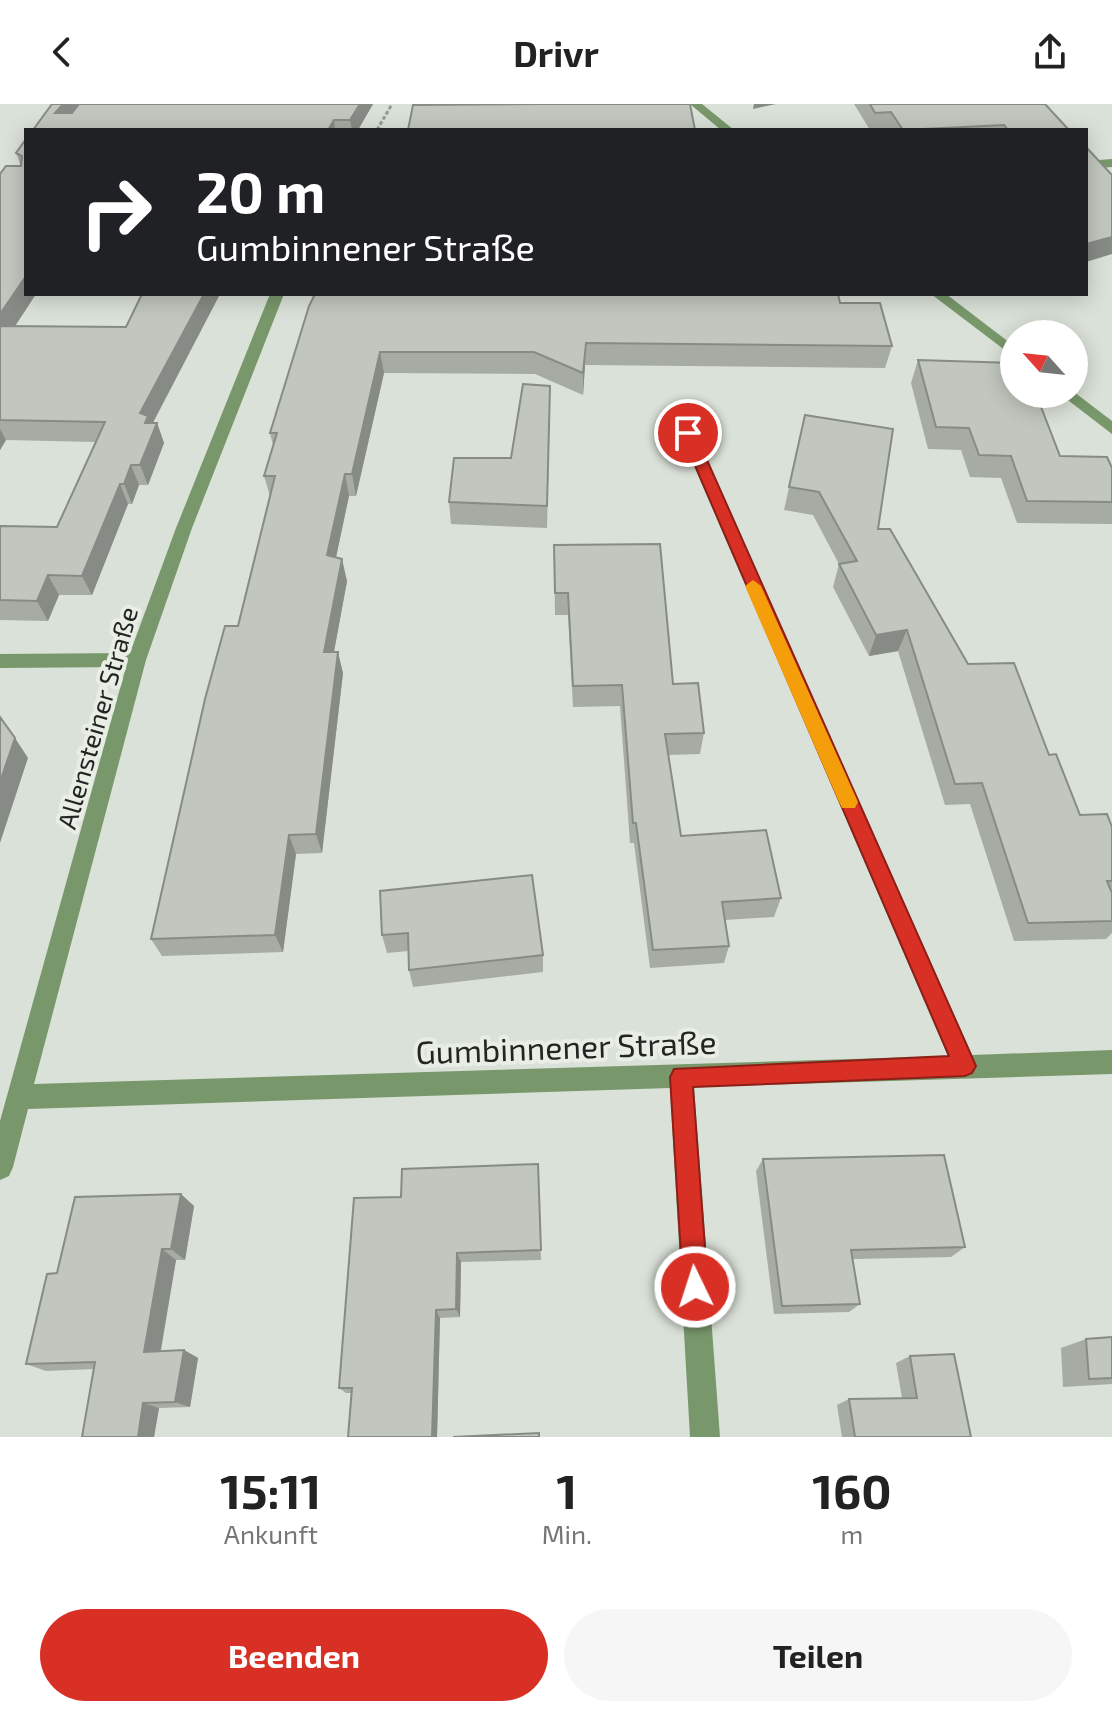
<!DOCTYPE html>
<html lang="de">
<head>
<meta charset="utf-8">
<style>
  :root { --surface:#fff; --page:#f6f6f6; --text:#222; --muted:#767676; --accent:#d93025 }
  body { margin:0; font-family:"Exo 2",sans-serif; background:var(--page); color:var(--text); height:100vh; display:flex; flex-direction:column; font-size:30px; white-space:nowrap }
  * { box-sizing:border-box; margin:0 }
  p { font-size:26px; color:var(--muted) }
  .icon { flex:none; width:44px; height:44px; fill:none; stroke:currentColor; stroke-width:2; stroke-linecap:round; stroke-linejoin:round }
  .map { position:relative; height:1333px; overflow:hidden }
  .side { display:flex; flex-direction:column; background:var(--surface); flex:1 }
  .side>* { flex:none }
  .guide { position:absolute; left:24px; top:24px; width:1064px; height:168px; border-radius:0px; box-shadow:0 4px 20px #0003; background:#202124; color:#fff; overflow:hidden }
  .needle { width:52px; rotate:297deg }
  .controls { position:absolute; left:1000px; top:216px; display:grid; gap:16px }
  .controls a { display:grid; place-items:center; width:88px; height:88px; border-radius:50%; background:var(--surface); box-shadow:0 4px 20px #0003; font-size:40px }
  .pin { position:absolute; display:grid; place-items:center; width:68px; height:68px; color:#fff; margin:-34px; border:4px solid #fff; border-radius:50%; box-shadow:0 2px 8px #0007 }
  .me { position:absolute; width:88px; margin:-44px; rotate:356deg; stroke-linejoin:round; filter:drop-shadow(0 0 6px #0008) }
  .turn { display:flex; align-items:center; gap:28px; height:168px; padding:0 40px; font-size:36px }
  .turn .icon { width:104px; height:104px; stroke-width:2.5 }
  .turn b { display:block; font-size:56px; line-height:68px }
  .eta { display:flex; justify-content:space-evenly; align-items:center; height:136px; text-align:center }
  .eta b { font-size:48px; font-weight:700; line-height:56px }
  .cta { display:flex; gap:16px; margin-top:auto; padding:16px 40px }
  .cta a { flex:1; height:92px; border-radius:48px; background:var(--accent); color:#fff; font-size:32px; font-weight:700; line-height:92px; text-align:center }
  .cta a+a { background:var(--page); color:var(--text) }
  header { display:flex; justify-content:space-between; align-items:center; height:104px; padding:0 40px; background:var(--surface); font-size:36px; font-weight:700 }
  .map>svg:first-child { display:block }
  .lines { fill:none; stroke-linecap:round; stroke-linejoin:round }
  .path { stroke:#969b94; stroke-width:3; stroke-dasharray:4 2; stroke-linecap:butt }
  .minor { fill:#78986b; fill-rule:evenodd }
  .wall { fill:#a6aba3 }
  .shaded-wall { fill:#878b85 }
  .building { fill:#c1c7be; stroke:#878b85; stroke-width:2 }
  .route { fill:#d93025; stroke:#8d1f18; stroke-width:2 }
  .slow { fill:#f59e0b }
  .labels { text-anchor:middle; stroke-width:8; stroke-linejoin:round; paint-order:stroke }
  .street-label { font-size:26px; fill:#232522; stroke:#e8eee5 }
  .near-street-label { font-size:32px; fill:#232522; stroke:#e8eee5 }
</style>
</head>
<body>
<header><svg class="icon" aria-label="back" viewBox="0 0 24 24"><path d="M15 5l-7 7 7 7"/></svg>Drivr<svg class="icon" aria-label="share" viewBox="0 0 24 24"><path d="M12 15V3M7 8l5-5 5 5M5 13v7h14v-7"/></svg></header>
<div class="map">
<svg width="1112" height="1333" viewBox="0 0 1112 1333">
  <rect width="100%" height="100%" fill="#dae1d8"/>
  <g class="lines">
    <!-- path -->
    <path class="path" d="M 377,26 L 392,0"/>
    <!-- minor -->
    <path class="minor" d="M 690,0 L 702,0 L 734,26 L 721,26 Z
      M 1112,55 L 1112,63 L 1086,65 L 1086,57 Z
      M 270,190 L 284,190 L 192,424 L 146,556 L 34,980 L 948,952 L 680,329 L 688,324 L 693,326 L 972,951 L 1112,946 L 1112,970 L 694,983 L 720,1333 L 690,1333 L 670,984 L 28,1005 L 13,1063 L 9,1072 L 0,1076 L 0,1017 L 126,563 L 0,564 L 0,550 L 130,549 L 176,424 Z
      M 931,190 L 946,190 L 1014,242 L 1014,253 Z
      M 1074,288 L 1112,317 L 1112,330 L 1060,290 Z"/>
  </g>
  <!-- wall -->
  <path class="wall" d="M 373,0 L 358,26 L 33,26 Z
    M 854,0 L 1045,0 L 1069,26 L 870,26 Z
    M 26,35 L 26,190 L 36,190 L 15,222 L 126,223 L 220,190 L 153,319 L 157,319 L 164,339 L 148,381 L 139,381 L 132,400 L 128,400 L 92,491 L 59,491 L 48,517 L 0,516 L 0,422 L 57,423 L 96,338 L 6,336 L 0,346 L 0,70 L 21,62 L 16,49 Z
    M 840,199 L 892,242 L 885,264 L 585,261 L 583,291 L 535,270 L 384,269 L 356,392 L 349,392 L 336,453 L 347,477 L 334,548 L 343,569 L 322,749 L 296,750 L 283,848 L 162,852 L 151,835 L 238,522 L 270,392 L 264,372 L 273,341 L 270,329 L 309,202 Z
    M 918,256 L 1060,352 L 1112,364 L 1112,420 L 1017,419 L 1001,374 L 970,373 L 961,346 L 928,345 L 911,279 Z
    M 550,304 L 547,424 L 451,420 L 449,398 L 511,354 Z
    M 805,311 L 968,560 L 1049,651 L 1080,711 L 1112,723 L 1112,829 L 1106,835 L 1014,837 L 970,700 L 945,701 L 898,547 L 869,552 L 833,483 L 839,460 L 813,411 L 784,406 Z
    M 554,441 L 673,580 L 704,629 L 700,650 L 668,651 L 681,732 L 781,794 L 774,813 L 725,816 L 729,842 L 724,859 L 650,864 L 634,739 L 630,739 L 620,602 L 573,603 L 568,511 L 555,511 Z
    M 532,771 L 543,851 L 543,868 L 413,883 L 409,866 L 408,847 L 387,849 L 382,831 Z
    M 763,1055 L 965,1143 L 951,1153 L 853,1155 L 860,1200 L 849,1208 L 774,1210 L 756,1067 Z
    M 538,1060 L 541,1156 L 461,1158 L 460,1213 L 440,1214 L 437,1333 L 348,1333 L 351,1289 L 346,1289 L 339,1284 L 401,1093 Z
    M 194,1102 L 185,1156 L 176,1156 L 161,1247 L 184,1246 L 198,1254 L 190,1303 L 159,1304 L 154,1333 L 82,1333 L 94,1265 L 46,1267 L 26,1260 Z
    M 1112,1233 L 1112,1280 L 1063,1283 L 1061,1244 L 1086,1235 Z
    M 910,1252 L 971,1333 L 842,1333 L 837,1301 L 849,1295 L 902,1294 L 896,1259 Z"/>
  <!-- shaded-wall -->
  <path class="shaded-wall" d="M 63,0 L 85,0 L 64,26 L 55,9 Z
    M 360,0 L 373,0 L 358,26 L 352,26 L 350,16 Z
    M 754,0 L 776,0 L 753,5 Z
    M 334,16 L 335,26 L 328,26 Z
    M 1112,133 L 1112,150 L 1086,158 L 1086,140 Z
    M 26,172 L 26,190 L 36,190 L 2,242 L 0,238 L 0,210 Z
    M 204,190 L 220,190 L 151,322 L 157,319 L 164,339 L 148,381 L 140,361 L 140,309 Z
    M 586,239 L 585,261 L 583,291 L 583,269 Z
    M 380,248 L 384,269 L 356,392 L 352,370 Z
    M 0,325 L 6,336 L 0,346 Z
    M 131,361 L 139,381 L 132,400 L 124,380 Z
    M 345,370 L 349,392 L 332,472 L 327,451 Z
    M 120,380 L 128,400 L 92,491 L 82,472 Z
    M 342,455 L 347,477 L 330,569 L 324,548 Z
    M 48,471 L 59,491 L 48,517 L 37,497 Z
    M 907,526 L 898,547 L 869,552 L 876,531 Z
    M 338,548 L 343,569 L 322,749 L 316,730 Z
    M 15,634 L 28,654 L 0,739 L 0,678 Z
    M 289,731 L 296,750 L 283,848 L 275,831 Z
    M 181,1090 L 194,1102 L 185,1156 L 171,1145 Z
    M 162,1145 L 176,1156 L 159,1255 L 144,1248 Z
    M 457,1149 L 461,1158 L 460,1213 L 456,1205 Z
    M 436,1206 L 440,1214 L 437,1333 L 432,1333 Z
    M 184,1246 L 198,1254 L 190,1303 L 175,1298 Z
    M 143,1299 L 159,1304 L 154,1333 L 138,1333 Z"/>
  <!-- building -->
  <path class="building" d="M 52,0 L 63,0 L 55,9 L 72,9 L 79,0 L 360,0 L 350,16 L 334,16 L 328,26 L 33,26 Z
    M 541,0 L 690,0 L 695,26 L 408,26 L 413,1 Z
    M 870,0 L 1045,0 L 1069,26 L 1008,26 L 1004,21 L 903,26 L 891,8 L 875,9 Z
    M 26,35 L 26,172 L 0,210 L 0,70 L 6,62 L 21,62 L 22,52 L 16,49 Z
    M 1086,43 L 1112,71 L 1112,133 L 1086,140 Z
    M 142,190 L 204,190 L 140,309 L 148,312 L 145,319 L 157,319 L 140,361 L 131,361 L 124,380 L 120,380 L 82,472 L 48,471 L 37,497 L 0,496 L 0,422 L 57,423 L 105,318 L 0,316 L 0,222 L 126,223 Z
    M 315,190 L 838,190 L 840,199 L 880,199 L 892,242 L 586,239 L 583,269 L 534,248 L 380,248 L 352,370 L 345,370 L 327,451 L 342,455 L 324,548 L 338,548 L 316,730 L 289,731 L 275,831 L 151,835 L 205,595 L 225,522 L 238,522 L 275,372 L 264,372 L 277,329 L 270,329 L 309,202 Z
    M 918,256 L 1014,259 L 1014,290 L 1036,290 L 1060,352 L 1107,353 L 1112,364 L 1112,398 L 1027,397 L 1011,352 L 979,351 L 969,324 L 936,323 Z
    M 523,280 L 550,282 L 547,402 L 449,398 L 454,354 L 511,354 Z
    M 805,311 L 893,325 L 878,425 L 890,425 L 968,560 L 1014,559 L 1049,651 L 1056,650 L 1080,711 L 1107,710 L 1112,723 L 1112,777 L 1107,777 L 1112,789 L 1112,817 L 1028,819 L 982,679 L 955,680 L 907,526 L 876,531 L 839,460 L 857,457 L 819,388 L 789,383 Z
    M 660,440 L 673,580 L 698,579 L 704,629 L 665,630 L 681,732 L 766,726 L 781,794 L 722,798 L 729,842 L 653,846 L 636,719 L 633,719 L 622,581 L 573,582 L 568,489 L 555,489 L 554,441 Z
    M 0,613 L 15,634 L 0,678 Z
    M 532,771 L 543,851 L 409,866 L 408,829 L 382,831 L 380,787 Z
    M 944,1051 L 965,1143 L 851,1146 L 860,1200 L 782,1202 L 763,1055 Z
    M 538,1060 L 541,1146 L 457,1149 L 456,1205 L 436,1206 L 432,1333 L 348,1333 L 352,1284 L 339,1284 L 354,1094 L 401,1093 L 402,1065 Z
    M 181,1090 L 171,1145 L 162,1145 L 144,1248 L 184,1246 L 175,1298 L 143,1299 L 138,1333 L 82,1333 L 95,1258 L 26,1260 L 47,1170 L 57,1169 L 75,1093 Z
    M 1112,1233 L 1112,1274 L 1089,1275 L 1086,1235 Z
    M 954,1250 L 971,1333 L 855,1333 L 849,1295 L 917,1294 L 910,1252 Z
    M 539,1329 L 539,1333 L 453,1333 Z"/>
  <!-- route -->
  <path class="route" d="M 683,326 L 695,329 L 976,962 L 972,969 L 965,972 L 693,983 L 708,1183 L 704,1192 L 695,1195 L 686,1192 L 683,1183 L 670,973 L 674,965 L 949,952 L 681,329 Z"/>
  <!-- slow -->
  <path class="slow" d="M 753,476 L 761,482 L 858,698 L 855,704 L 842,704 L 839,698 L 745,482 Z"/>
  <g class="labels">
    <!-- street labels -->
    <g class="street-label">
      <text transform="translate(98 614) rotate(-74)" y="9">Allensteiner Straße</text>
    </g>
    <!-- near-street labels -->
    <g class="near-street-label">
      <text transform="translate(566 944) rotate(-2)" y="11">Gumbinnener Straße</text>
    </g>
  </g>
</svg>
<div class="controls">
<a><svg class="needle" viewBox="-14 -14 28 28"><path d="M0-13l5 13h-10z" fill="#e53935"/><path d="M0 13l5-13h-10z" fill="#767676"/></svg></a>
</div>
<div class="pin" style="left:688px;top:329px;background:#d93025"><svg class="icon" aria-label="arrive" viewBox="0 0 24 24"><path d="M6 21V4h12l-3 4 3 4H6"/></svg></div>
<svg class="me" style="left:695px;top:1183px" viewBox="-20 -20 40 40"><circle r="17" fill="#d93025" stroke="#fff" stroke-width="3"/><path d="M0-11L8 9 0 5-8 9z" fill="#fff"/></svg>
<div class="guide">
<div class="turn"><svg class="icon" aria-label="right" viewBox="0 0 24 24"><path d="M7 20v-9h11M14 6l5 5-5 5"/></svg><div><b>20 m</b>Gumbinnener Straße</div></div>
</div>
</div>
<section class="side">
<div class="eta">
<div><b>15:11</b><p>Ankunft</p></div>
<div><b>1</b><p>Min.</p></div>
<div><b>160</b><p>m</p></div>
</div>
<div class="cta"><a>Beenden</a><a>Teilen</a></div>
</section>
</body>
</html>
